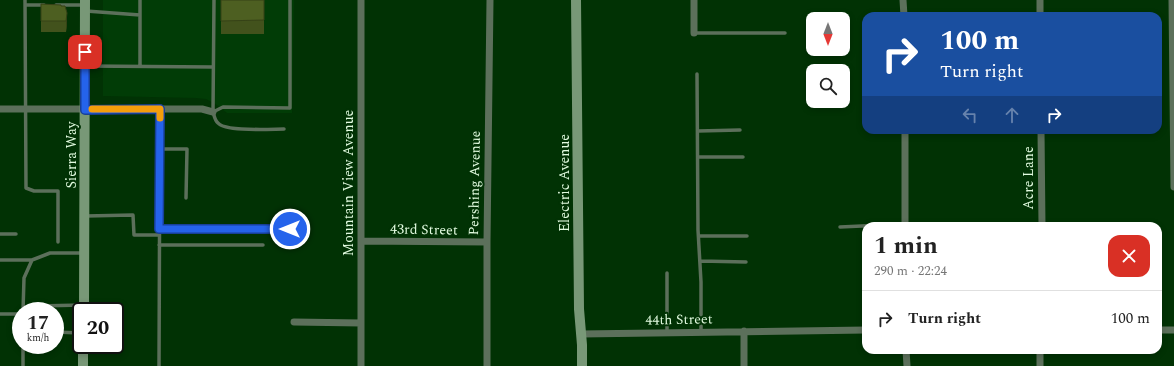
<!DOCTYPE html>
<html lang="en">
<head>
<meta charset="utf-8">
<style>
  :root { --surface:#fff; --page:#f6f6f6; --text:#222; --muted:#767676; --line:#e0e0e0 }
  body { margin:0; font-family:Spectral,serif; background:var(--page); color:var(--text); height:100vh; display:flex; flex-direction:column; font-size:15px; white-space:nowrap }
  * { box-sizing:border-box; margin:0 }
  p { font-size:13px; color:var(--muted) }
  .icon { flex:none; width:22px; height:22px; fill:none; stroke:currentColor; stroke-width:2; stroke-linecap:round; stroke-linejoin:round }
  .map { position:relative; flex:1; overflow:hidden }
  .sheet { position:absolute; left:862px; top:222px; width:300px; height:132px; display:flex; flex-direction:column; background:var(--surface); border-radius:12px; box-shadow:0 2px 6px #0003 }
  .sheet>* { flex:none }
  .hud { position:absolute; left:862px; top:12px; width:300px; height:122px; border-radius:12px; box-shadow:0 2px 6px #0003; background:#1a4fa0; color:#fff; overflow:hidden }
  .needle { width:26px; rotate:180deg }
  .buttons { position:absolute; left:806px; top:12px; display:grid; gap:8px }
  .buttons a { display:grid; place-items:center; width:44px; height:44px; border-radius:8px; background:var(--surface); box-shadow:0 2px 6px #0003; font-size:20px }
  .speed { position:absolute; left:12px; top:302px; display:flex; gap:8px; font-size:20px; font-weight:700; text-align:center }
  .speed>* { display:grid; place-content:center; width:52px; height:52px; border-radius:50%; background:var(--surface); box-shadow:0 2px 6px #0003; line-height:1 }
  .speed small { font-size:10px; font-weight:400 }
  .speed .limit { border:2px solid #111; border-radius:6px; background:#fff; color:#111 }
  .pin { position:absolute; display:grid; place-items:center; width:34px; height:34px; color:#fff; margin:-17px; border-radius:8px; box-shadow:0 2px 6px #0006 }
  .me { position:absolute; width:44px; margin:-22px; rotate:270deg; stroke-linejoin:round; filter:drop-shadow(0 0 3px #0008) }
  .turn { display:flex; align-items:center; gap:14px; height:84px; padding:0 12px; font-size:18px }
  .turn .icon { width:52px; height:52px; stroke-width:2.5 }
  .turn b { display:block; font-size:28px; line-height:34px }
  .lanes { display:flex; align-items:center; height:38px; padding:0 12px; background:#0003; justify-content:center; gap:20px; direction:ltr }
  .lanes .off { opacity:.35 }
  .round { display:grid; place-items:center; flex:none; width:42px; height:42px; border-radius:12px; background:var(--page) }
  .headline { display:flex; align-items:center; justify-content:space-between; height:68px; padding:0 12px }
  h1 { font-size:24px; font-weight:700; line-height:30px }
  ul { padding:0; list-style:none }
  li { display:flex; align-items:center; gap:12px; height:56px; padding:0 12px; border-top:1px solid var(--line) }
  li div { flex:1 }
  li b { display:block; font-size:15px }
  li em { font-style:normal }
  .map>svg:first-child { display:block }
  .built { fill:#013c06 }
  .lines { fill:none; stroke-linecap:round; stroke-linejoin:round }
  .lane { stroke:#5c705b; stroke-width:3.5 }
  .street { stroke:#5c705b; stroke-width:7 }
  .secondary { stroke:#789877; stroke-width:10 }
  .wall { fill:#42521c }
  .shaded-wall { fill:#364217 }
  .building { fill:#4d5f21; stroke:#364217 }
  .route-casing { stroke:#184099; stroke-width:10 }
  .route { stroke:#2563eb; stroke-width:7 }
  .slow { stroke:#f59e0b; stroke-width:7 }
  .labels { text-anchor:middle; stroke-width:4; stroke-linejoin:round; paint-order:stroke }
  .street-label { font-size:14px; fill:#e2fbe0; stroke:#013204 }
</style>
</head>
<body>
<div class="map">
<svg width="1174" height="366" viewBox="0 0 1174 366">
  <rect width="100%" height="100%" fill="#013204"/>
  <!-- built -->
  <path class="built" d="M 103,0 L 294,0 L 292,113 L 227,113 L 217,105 L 206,99 L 196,98 L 103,96 Z"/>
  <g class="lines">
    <!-- lane -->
    <path class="lane" d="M 25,0 L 26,188 L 34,191 L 58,191 L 58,242
      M 214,0 L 213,112 C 214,115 215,121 218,123 C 225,132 272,129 284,129
      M 25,5 L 44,5
      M 56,5 L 84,5
      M 86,11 L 140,15
      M 694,33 L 785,33
      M 86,66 L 213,67
      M 140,66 L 140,0
      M 697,74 L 698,230 L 701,282 L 701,332
      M 213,112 L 223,107 L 290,108 L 290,0
      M 698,131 L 740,130
      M 160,149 L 187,149 L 186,198
      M 699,157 L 743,157
      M 86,216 L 133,215 L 134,235 L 159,235
      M 840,227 L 905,224
      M 159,229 L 290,229
      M 0,234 L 16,234
      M 699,236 L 747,236
      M 159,245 L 263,245
      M 0,260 L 32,260 L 50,253 L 83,253
      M 700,261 L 746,262
      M 667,273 L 667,333
      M 23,311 L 24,278 L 32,260
      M 36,311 L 36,306 L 84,305
      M 0,314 L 21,314
      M 55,332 L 81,333
      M 23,345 L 23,366
      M 159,366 L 160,109"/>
    <!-- street -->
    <path class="street" d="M 694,0 L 694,33
      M 903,0 L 904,16
      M 1040,0 L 1040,16
      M 1172,0 L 1174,187
      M 0,109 L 202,109 L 213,112
      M 905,130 L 905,226
      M 1041,130 L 1042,226
      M 361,241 L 487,242
      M 294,322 L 361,323
      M 1158,330 L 1174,330
      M 744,331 L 744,366
      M 581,334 L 866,330
      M 906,350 L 907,366
      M 1040,350 L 1040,366
      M 361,366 L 361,0
      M 487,366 L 487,242 L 490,0"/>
    <!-- secondary -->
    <path class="secondary" d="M 576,0 L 579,309 L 582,345 L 582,366
      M 84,311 L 85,0
      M 83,366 L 83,345"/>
  </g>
  <!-- wall -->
  <path class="wall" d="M 221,0 L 264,0 L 264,34 L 221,34 Z
    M 41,4 L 61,5 L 67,24 L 66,32 L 41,32 Z"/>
  <!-- shaded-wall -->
  <path class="shaded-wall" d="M 67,13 L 67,24 L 66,32 L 66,21 Z"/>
  <!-- building -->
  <path class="building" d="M 221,0 L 264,0 L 264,20 L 221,21 Z
    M 41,4 L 61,5 L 61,6 L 65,6 L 67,13 L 66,21 L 41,21 Z"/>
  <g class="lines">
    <!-- route casing -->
    <g class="route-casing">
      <path id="route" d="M 85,52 L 85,110 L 160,109 L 159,229 L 290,229"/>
    </g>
    <!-- route -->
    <use href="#route" class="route"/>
    <!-- slow -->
    <path class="slow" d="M 92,109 L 160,109 L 160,118"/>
  </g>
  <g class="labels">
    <!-- street labels -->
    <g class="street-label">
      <text transform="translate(71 155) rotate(-90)" y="5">Sierra Way</text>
      <text transform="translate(1028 178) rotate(-90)" y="5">Acre Lane</text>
      <text transform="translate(348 183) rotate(-90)" y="5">Mountain View Avenue</text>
      <text transform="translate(474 183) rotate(-89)" y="5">Pershing Avenue</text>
      <text transform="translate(564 183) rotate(-90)" y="5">Electric Avenue</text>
      <text transform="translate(424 229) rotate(1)" y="5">43rd Street</text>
      <text transform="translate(679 319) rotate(-1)" y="5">44th Street</text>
    </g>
  </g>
</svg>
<div class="buttons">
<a><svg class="needle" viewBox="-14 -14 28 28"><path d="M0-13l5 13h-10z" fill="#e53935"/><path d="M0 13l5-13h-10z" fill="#767676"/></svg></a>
<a><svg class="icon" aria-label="search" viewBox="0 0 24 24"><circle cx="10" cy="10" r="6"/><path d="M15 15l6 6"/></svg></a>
</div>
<div class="speed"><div>17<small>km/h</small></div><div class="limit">20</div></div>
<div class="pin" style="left:85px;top:52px;background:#d93025"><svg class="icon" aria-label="arrive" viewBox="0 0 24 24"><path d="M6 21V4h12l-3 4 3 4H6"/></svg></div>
<svg class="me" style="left:290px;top:229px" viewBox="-20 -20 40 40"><circle r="17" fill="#2563eb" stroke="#fff" stroke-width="3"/><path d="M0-11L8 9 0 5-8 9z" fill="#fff"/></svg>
<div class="hud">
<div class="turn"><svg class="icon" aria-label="right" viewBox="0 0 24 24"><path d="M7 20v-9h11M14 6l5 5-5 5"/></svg><div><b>100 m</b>Turn right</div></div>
<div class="lanes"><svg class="icon off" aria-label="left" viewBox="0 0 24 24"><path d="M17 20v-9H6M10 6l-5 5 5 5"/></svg><svg class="icon off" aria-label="ahead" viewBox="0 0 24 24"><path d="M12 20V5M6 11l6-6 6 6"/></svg><svg class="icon" aria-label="right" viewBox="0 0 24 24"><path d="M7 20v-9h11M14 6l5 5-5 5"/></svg></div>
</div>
<section class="sheet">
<div class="headline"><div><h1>1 min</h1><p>290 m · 22:24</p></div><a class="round" style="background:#d93025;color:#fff"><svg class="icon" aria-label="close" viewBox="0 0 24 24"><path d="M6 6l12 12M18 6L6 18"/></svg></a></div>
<ul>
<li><svg class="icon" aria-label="right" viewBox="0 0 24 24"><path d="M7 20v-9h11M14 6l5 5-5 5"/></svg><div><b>Turn right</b></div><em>100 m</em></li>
</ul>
</section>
</div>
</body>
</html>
